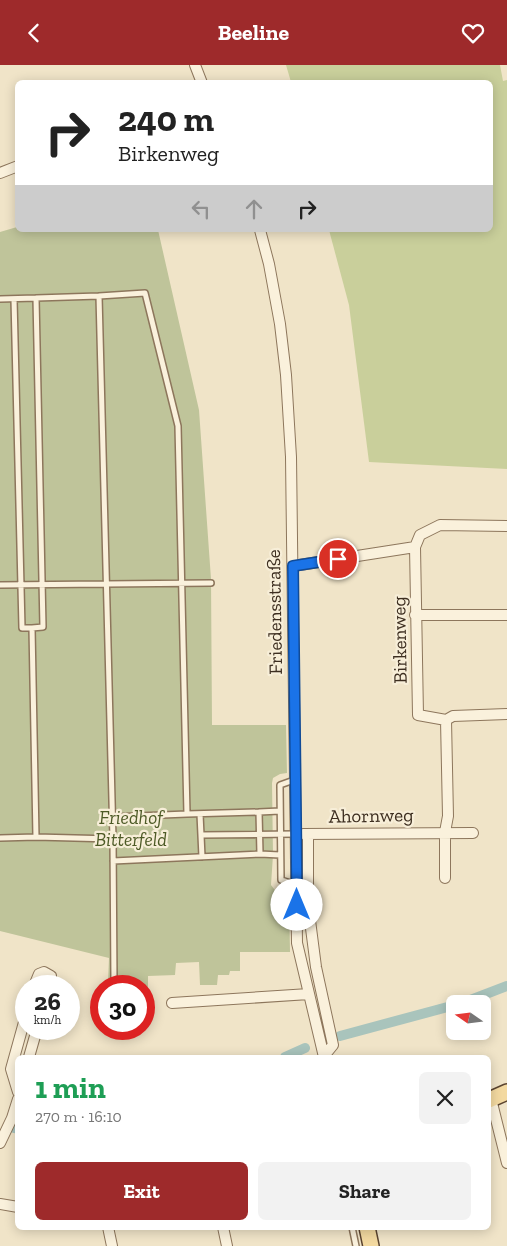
<!DOCTYPE html>
<html lang="en">
<head>
<meta charset="utf-8">
<style>
  :root { --surface:#fff; --page:#f2f2f2; --text:#222; --muted:#767676; --accent:#9e2a2b }
  body { margin:0; font-family:"Zilla Slab",serif; background:var(--page); color:var(--text); height:100vh; display:flex; flex-direction:column; font-size:19px; white-space:nowrap }
  * { box-sizing:border-box; margin:0 }
  p { font-size:16px; color:var(--muted) }
  .icon { flex:none; width:28px; height:28px; fill:none; stroke:currentColor; stroke-width:2; stroke-linecap:round; stroke-linejoin:round }
  .map { position:relative; flex:1; overflow:hidden }
  .panel { position:absolute; left:15px; top:990px; width:476px; height:175px; display:flex; flex-direction:column; background:var(--surface); border-radius:8px; box-shadow:0 2px 12px #0003 }
  .panel>* { flex:none }
  .top-card { position:absolute; left:15px; top:15px; width:478px; height:152px; border-radius:8px; box-shadow:0 2px 12px #0003; background:#fff; color:var(--text); overflow:hidden }
  .needle { width:32px; rotate:284deg }
  .buttons { position:absolute; left:446px; top:930px; display:grid; gap:10px }
  .buttons a { display:grid; place-items:center; width:45px; height:45px; border-radius:8px; background:var(--surface); box-shadow:0 2px 12px #0003; font-size:25px }
  .speed { position:absolute; left:15px; top:910px; display:flex; gap:10px; font-size:25px; font-weight:700; text-align:center }
  .speed>* { display:grid; place-content:center; width:65px; height:65px; border-radius:50%; background:var(--surface); box-shadow:0 2px 12px #0003; line-height:1 }
  .speed small { font-size:12px; font-weight:400 }
  .speed .limit { border:8px solid #d22; background:#fff; color:#111 }
  .pin { position:absolute; display:grid; place-items:center; width:42px; height:42px; color:#fff; margin:-21px; border:2px solid #fff; border-radius:50%; box-shadow:0 1px 5px #0007 }
  .me { position:absolute; width:55px; margin:-28px; rotate:0deg; stroke-linejoin:round; filter:drop-shadow(0 0 4px #0008) }
  .turn { display:flex; align-items:center; gap:18px; height:105px; padding:0 20px; font-size:22px }
  .turn .icon { width:65px; height:65px; stroke-width:2.5 }
  .turn b { display:block; font-size:35px; line-height:42px }
  .lanes { display:flex; align-items:center; height:48px; padding:0 20px; background:#0003; justify-content:center; gap:25px; direction:ltr }
  .lanes .off { opacity:.35 }
  .round { display:grid; place-items:center; flex:none; width:52px; height:52px; border-radius:8px; background:var(--page) }
  .summary { display:flex; align-items:center; justify-content:space-between; height:85px; padding:0 20px }
  h1 { font-size:30px; font-weight:700; line-height:38px; color:#1e9e55 }
  .primary-button { display:flex; gap:10px; margin-top:auto; padding:10px 20px }
  .primary-button a { flex:1; height:58px; border-radius:8px; background:var(--accent); color:#fff; font-size:20px; font-weight:700; line-height:58px; text-align:center }
  .primary-button a+a { background:var(--page); color:var(--text) }
  header { display:flex; justify-content:space-between; align-items:center; height:65px; padding:0 20px; background:var(--accent); color:#fff; font-size:22px; font-weight:700 }
  .map>svg:first-child { display:block }
  .green { fill:#c9cf9b }
  .cemetery { fill:#bfc49a }
  .lines { fill:none; stroke-linecap:round; stroke-linejoin:round }
  .canal { stroke:#a9c4bc; stroke-width:10 }
  .lane-casing { stroke:#8d765c; stroke-width:8 }
  .street-casing { stroke:#8d765c; stroke-width:12 }
  .primary-casing { stroke:#5b4430; stroke-width:18 }
  .lane { stroke:#faf1dc; stroke-width:5 }
  .street { stroke:#faf1dc; stroke-width:10 }
  .primary { stroke:#f3d9a0; stroke-width:15 }
  .route-casing { stroke:#114b97; stroke-width:12 }
  .route { stroke:#1a73e8; stroke-width:9 }
  .labels { text-anchor:middle; stroke-width:4.5; stroke-linejoin:round; paint-order:stroke }
  .street-label { font-size:19px; fill:#3d2e20; stroke:#f7eed8 }
  .park-label { font-size:19px; font-style:italic; fill:#4d5a26; stroke:#f7eed8 }
</style>
</head>
<body>
<header><svg class="icon" aria-label="back" viewBox="0 0 24 24"><path d="M15 5l-7 7 7 7"/></svg>Beeline<svg class="icon" aria-label="heart" viewBox="0 0 24 24"><path d="M12 20l-8-8c-3-5 5-10 8-4 3-6 11-1 8 4z"/></svg></header>
<div class="map">
<svg width="507" height="1181" viewBox="0 0 507 1181">
  <rect width="100%" height="100%" fill="#f0e4c8"/>
  <!-- green -->
  <path class="green" d="M 286,0 L 500,0 L 503,16 L 507,15 L 507,404 L 369,397 L 349,240 L 329,165 L 490,165 L 490,18 L 291,17 Z"/>
  <!-- cemetery -->
  <path class="cemetery" d="M 17,162 L 18,165 L 158,165 L 199,345 L 211,514 L 212,660 L 286,660 L 287,708 L 280,709 L 273,713 L 272,718 L 273,790 L 271,820 L 277,828 L 289,831 L 290,887 L 240,887 L 240,906 L 230,906 L 229,910 L 218,910 L 217,920 L 200,920 L 199,897 L 176,898 L 175,910 L 148,911 L 148,924 L 144,924 L 144,921 L 118,921 L 117,918 L 108,918 L 109,893 L 0,866 L 0,167 Z"/>
  <g class="lines">
    <!-- canal -->
    <path class="canal" d="M 460,939 L 507,921
      M 340,971 L 455,940
      M 285,992 L 305,983
      M 14,1063 L 18,1064"/>
    <!-- lane casing -->
    <g class="lane-casing">
      <path id="lane" d="M 99,231 L 36,233 L 43,562 L 32,563 L 36,772 L 113,774
        M 0,234 L 36,233
        M 14,234 L 22,563 L 32,563
        M 0,520 L 211,518
        M 294,715 L 280,720 L 281,815 L 297,820
        M 259,747 L 280,746
        M 200,749 L 202,792
        M 113,752 L 187,749
        M 201,770 L 295,769
        M 0,773 L 36,772
        M 260,789 L 280,790
        M 113,796 L 260,789 L 259,747 L 187,749 L 178,361 L 145,228 L 99,231 L 113,774 L 114,918
        M 352,1162 L 356,1181"/>
    </g>
    <!-- street casing -->
    <g class="street-casing">
      <path id="street" d="M 195,0 L 202,18
        M 0,108 L 18,101
        M 260,165 L 269,199 L 280,259 L 286,310 L 291,392 L 297,878 L 324,992
        M 415,482 L 420,470 L 440,460 L 507,461
        M 293,501 L 415,482 L 418,650 L 446,655 L 448,751 L 445,767 L 445,813
        M 415,550 L 507,550
        M 446,655 L 453,651 L 507,649
        M 303,769 L 473,768
        M 308,769 L 308,840 L 316,902 L 333,980 L 324,991
        M 34,921 L 39,909 L 44,907 L 51,911 L 49,921
        M 172,938 L 309,929
        M 29,992 L 37,964
        M 18,1027 L 11,1004 L 26,950
        M 491,1034 L 507,1098
        M 0,1078 L 12,1053 L 18,1034
        M 0,1139 L 18,1142
        M 108,1162 L 112,1181
        M 223,1162 L 227,1181"/>
    </g>
    <!-- primary casing -->
    <g class="primary-casing">
      <path id="primary" d="M 489,1035 L 507,1027
        M 367,1162 L 371,1181"/>
    </g>
    <!-- lane -->
    <use href="#lane" class="lane"/>
    <!-- street -->
    <use href="#street" class="street"/>
    <!-- primary -->
    <use href="#primary" class="primary"/>
  </g>
  <g class="lines">
    <!-- route casing -->
    <g class="route-casing">
      <path id="route" d="M 297,840 L 293,501 L 338,494"/>
    </g>
    <!-- route -->
    <use href="#route" class="route"/>
  </g>
  <g class="labels">
    <!-- street labels -->
    <g class="street-label">
      <text transform="translate(274 547) rotate(-91)" y="7">Friedensstraße</text>
      <text transform="translate(399 575) rotate(-91)" y="7">Birkenweg</text>
      <text transform="translate(371 750) rotate(-1)" y="7">Ahornweg</text>
    </g>
    <!-- park labels -->
    <g class="park-label">
      <text x="131" y="759">Friedhof<tspan x="131" dy="22">Bitterfeld</tspan></text>
    </g>
  </g>
</svg>
<div class="buttons">
<a><svg class="needle" viewBox="-14 -14 28 28"><path d="M0-13l5 13h-10z" fill="#e53935"/><path d="M0 13l5-13h-10z" fill="#767676"/></svg></a>
</div>
<div class="speed"><div>26<small>km/h</small></div><div class="limit">30</div></div>
<div class="pin" style="left:338px;top:494px;background:#d93025"><svg class="icon" aria-label="arrive" viewBox="0 0 24 24"><path d="M6 21V4h12l-3 4 3 4H6"/></svg></div>
<svg class="me" style="left:297px;top:840px" viewBox="-20 -20 40 40"><circle r="19" fill="#fff"/><path d="M0-13L10 11 0 6-10 11z" fill="#1a73e8"/></svg>
<div class="top-card">
<div class="turn"><svg class="icon" aria-label="right" viewBox="0 0 24 24"><path d="M7 20v-9h11M14 6l5 5-5 5"/></svg><div><b>240 m</b>Birkenweg</div></div>
<div class="lanes"><svg class="icon off" aria-label="left" viewBox="0 0 24 24"><path d="M17 20v-9H6M10 6l-5 5 5 5"/></svg><svg class="icon off" aria-label="ahead" viewBox="0 0 24 24"><path d="M12 20V5M6 11l6-6 6 6"/></svg><svg class="icon" aria-label="right" viewBox="0 0 24 24"><path d="M7 20v-9h11M14 6l5 5-5 5"/></svg></div>
</div>
<section class="panel">
<div class="summary"><div><h1>1 min</h1><p>270 m · 16:10</p></div><a class="round"><svg class="icon" aria-label="close" viewBox="0 0 24 24"><path d="M6 6l12 12M18 6L6 18"/></svg></a></div>
<div class="primary-button"><a>Exit</a><a>Share</a></div>
</section>
</div>
</body>
</html>
